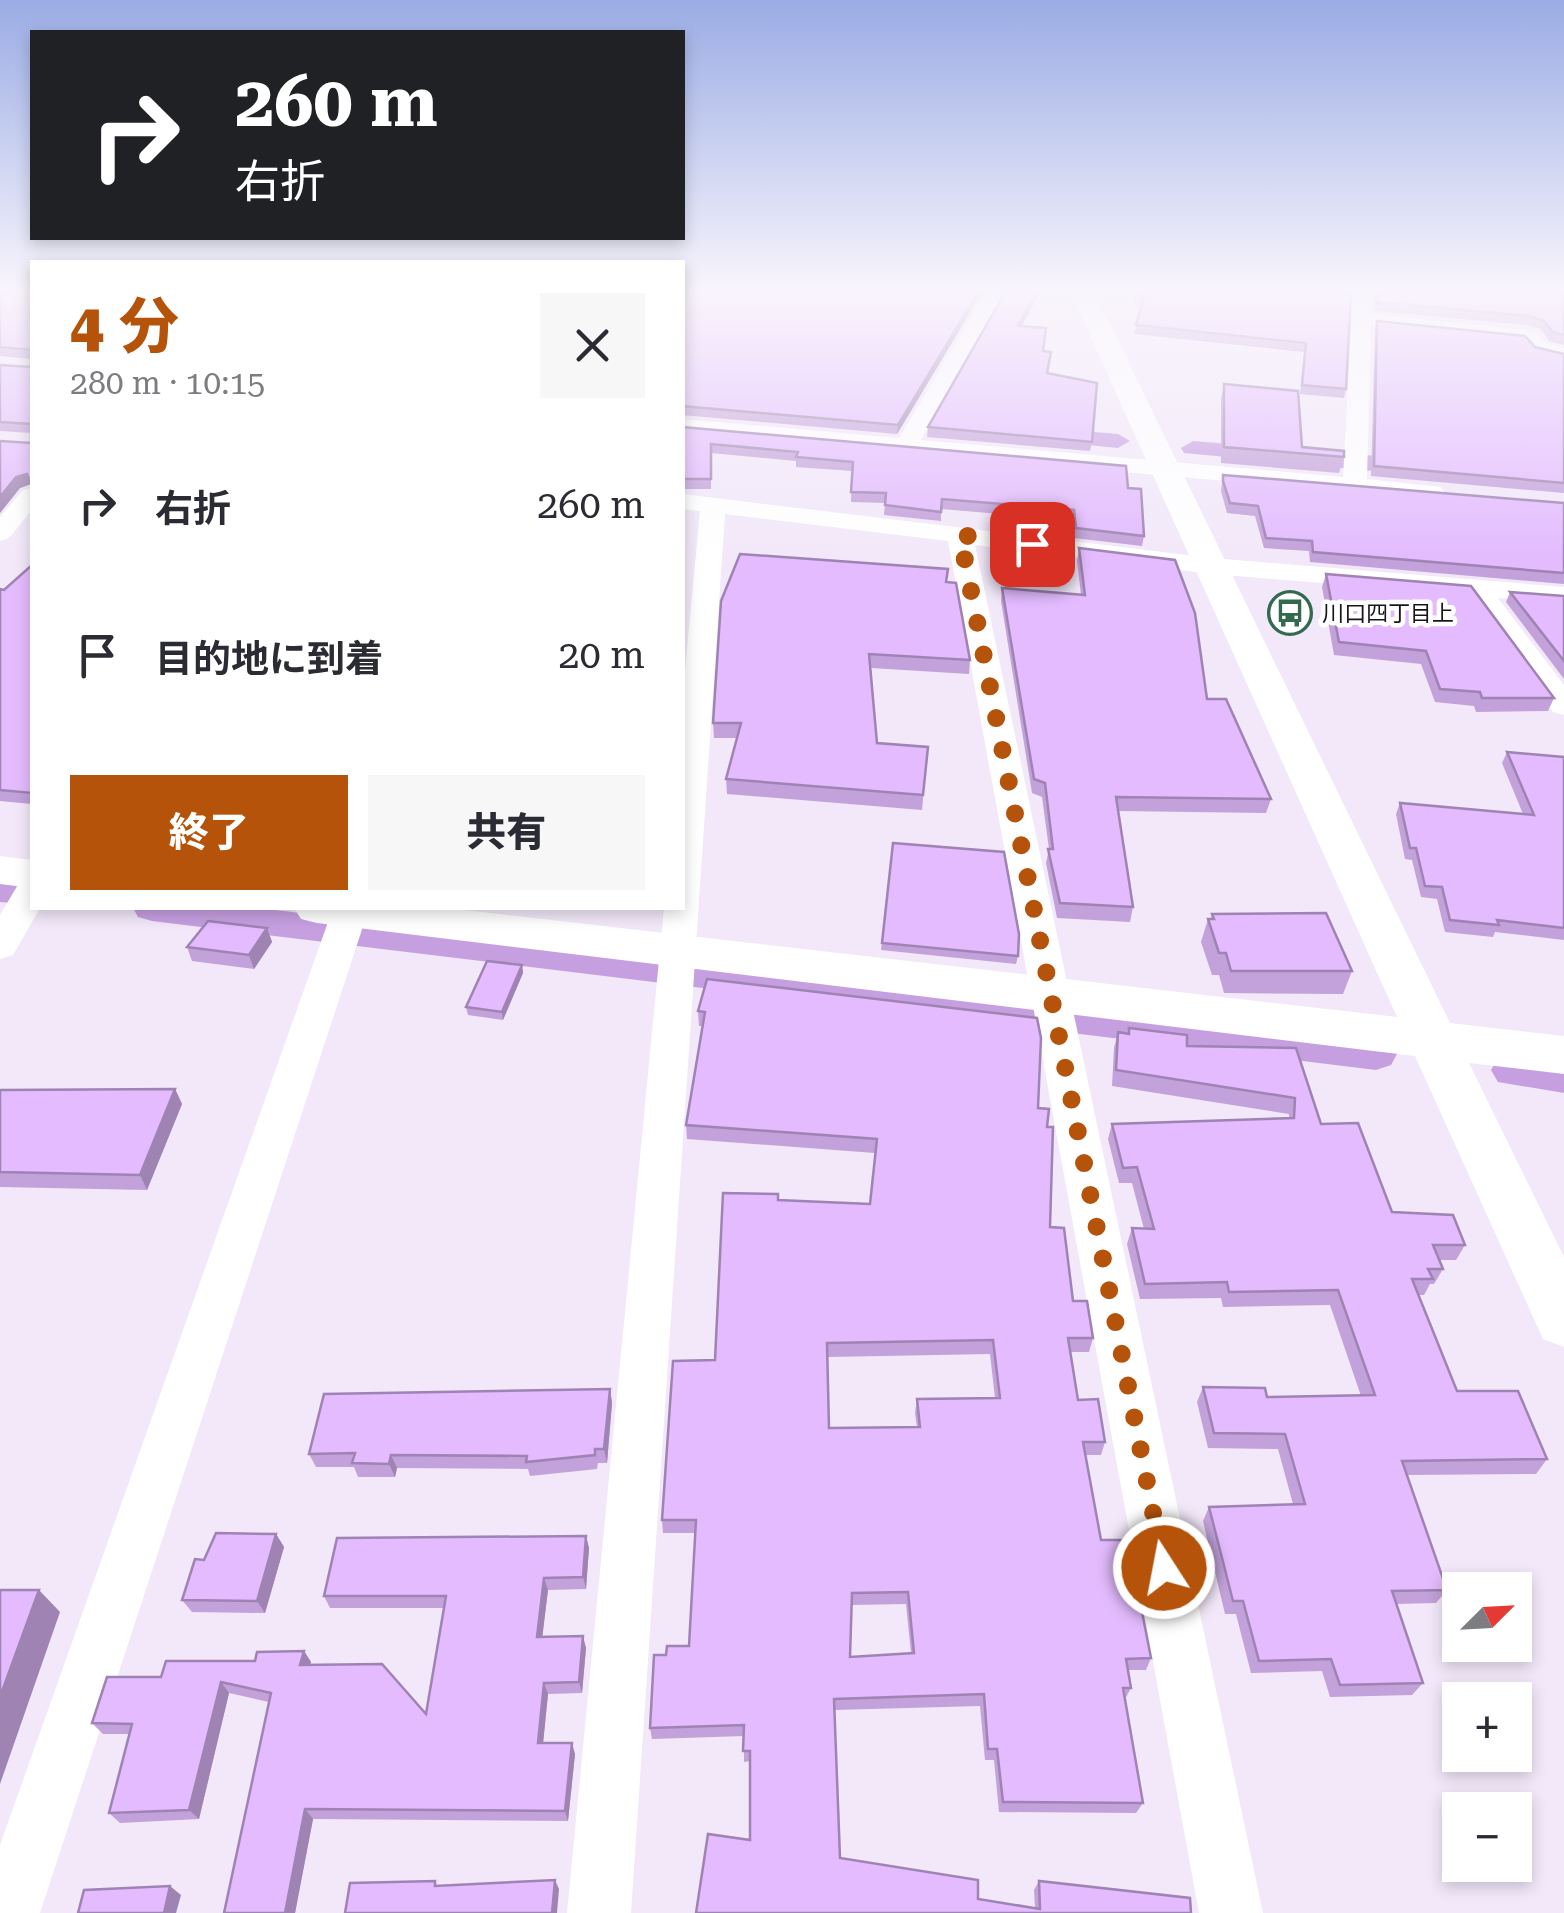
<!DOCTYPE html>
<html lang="ja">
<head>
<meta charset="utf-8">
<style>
  :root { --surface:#fff; --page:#f7f7f7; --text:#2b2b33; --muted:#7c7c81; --accent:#b45309 }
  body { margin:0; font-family:"Roboto Serif","Noto Sans JP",serif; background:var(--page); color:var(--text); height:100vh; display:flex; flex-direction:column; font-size:38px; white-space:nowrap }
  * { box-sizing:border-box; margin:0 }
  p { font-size:32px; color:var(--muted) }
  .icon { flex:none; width:55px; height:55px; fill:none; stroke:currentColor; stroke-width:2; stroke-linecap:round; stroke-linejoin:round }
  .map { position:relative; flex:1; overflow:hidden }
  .details { position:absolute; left:30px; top:260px; width:655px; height:650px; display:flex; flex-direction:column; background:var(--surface); border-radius:0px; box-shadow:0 5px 15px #0003 }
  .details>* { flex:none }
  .top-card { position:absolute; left:30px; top:30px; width:655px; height:210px; border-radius:0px; box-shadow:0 5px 15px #0003; background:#202124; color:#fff; overflow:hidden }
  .needle { width:65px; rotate:66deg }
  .controls { position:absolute; left:1442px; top:1572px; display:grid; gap:20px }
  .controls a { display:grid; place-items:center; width:90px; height:90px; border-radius:0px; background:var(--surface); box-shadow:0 5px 15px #0003; font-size:50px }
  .pin { position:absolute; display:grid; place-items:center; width:85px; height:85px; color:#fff; margin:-42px; border-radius:20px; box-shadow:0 5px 15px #0006 }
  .me { position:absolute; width:110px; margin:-55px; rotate:349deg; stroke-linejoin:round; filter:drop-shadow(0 0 8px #0008) }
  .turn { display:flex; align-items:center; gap:35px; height:210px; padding:0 40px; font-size:45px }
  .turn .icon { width:130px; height:130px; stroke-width:2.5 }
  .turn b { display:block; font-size:70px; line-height:85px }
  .round { display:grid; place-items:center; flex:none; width:105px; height:105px; border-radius:0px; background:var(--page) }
  .headline { display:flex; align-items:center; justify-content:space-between; height:170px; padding:0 40px }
  h1 { font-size:60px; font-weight:800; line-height:75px; color:var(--accent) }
  .button { display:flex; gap:20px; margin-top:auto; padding:20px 40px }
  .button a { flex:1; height:115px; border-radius:0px; background:var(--accent); color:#fff; font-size:40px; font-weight:800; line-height:115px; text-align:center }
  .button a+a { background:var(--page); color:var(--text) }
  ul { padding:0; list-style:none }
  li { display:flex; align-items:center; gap:30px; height:150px; padding:0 40px }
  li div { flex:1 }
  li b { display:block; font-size:38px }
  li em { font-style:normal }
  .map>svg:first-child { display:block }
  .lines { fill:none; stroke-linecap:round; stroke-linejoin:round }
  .canal { fill:#c69fe1; fill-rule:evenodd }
  .minor { fill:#fff; fill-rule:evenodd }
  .tertiary { fill:#fff; fill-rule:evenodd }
  .wall { fill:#c3a1da; fill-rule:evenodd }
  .shaded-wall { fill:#9f83b2 }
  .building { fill:#e3bbfe; stroke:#9f83b2; stroke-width:2.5; fill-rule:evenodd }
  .route { stroke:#b45309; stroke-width:18; stroke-dasharray:0 32.4 }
  .labels { text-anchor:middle; stroke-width:9; stroke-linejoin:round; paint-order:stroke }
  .far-poi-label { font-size:22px; fill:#18141a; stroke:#fff; text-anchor:start }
</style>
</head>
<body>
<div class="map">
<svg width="1564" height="1913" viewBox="0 0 1564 1913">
  <rect width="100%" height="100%" fill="#f2e8f9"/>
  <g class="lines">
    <!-- canal -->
    <path class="canal" d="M 1037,427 L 1118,434 L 1130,441 L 1118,448 L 1028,439 L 1025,434 L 1028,429 Z
      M 1193,441 L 1426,460 L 1439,468 L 1426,476 L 1184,453 L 1181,448 Z
      M 0,876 L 32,881 L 32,905 L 0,902 Z
      M 133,908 L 258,908 L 1376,1038 L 1391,1043 L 1397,1054 L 1391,1065 L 1376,1070 L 152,921 L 138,917 Z
      M 1513,1054 L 1564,1061 L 1564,1093 L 1498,1082 L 1491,1070 L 1498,1058 Z"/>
    <!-- minor -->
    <path class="minor" d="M 987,291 L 1005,291 L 921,440 L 1343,477 L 1353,291 L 1371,291 L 1371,314 L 1534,331 L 1547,344 L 1564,348 L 1564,360 L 1533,352 L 1524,341 L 1371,326 L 1367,479 L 1441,487 L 1444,492 L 1432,499 L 682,433 L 682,419 L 899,438 Z
      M 32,488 L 32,510 L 9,538 L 0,541 L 0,517 L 23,490 Z
      M 682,494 L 1212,558 L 1564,587 L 1564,603 L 1498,598 L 1564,685 L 1564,715 L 1553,712 L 1468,595 L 1212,574 L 975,545 L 1263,1913 L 1199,1913 L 948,541 L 725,514 L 631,1913 L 567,1913 L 664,908 L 682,908 L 682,702 L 700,511 L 682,509 Z
      M 32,879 L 32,908 L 40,908 L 13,955 L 0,959 L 0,915 L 19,883 Z
      M 333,908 L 369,908 L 40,1913 L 0,1913 L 0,1845 Z"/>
    <!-- tertiary -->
    <path class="tertiary" d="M 1070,291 L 1094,291 L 1450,1023 L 1564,1036 L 1564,1074 L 1469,1063 L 1564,1257 L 1564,1347 L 1543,1339 L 1415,1056 L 317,923 L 301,919 L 294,908 L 446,908 L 1397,1017 Z
      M 0,856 L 32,860 L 32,888 L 0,884 Z"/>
  </g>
  <!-- wall -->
  <path class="wall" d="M 0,291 L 32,291 L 32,488 L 31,484 L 20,488 L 0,513 L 0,441 L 31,443 L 31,433 L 0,431 L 0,365 L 31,367 L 31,359 L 0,356 Z
    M 682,291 L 983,291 L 897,434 L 682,415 Z
    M 1006,291 L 1041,291 L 1022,326 L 1043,351 L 1047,374 L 1092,442 L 1090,451 L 927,437 L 928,427 Z
    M 1137,291 L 1351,291 L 1346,389 L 1344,398 L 1300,394 L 1304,352 L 1134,334 L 1142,306 L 1134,305 Z
    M 1374,291 L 1564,291 L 1564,345 L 1549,341 L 1541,329 L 1527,325 L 1375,311 Z
    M 1377,321 L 1535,347 L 1564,354 L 1564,493 L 1371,476 L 1375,330 Z
    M 1224,384 L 1302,447 L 1344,457 L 1339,473 L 1221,463 L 1221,399 Z
    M 682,427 L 1128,488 L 1144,536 L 1142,546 L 1074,538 L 1072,520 L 941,509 L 941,521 L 884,515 L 885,503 L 851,502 L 852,471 L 796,467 L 796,461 L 711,453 L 711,489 L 682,489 Z
    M 1223,475 L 1564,503 L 1564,584 L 1310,562 L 1309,551 L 1264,548 L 1255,516 L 1227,513 L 1221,491 Z
    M 1079,548 L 1207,699 L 1271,799 L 1266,813 L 1118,811 L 1133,907 L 1130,922 L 1057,918 L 1046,863 L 1049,849 L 1042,797 L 1032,793 L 1001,601 L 1002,588 L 1081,595 L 1077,561 Z
    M 32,565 L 32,804 L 0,801 L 0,589 L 4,590 Z
    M 1326,574 L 1554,698 L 1548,711 L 1476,712 L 1474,706 L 1435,702 L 1421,664 L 1334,655 L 1322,587 Z
    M 946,582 L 970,660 L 969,674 L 871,668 L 877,743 L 928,747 L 922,810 L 727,794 L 726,779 L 737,738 L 714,738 L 713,723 Z
    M 1510,592 L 1564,596 L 1564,679 L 1506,602 Z
    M 1507,752 L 1564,757 L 1564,940 L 1495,932 L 1493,937 L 1445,932 L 1437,899 L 1421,897 L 1412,860 L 1405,859 L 1396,814 L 1400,803 L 1523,814 L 1502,763 Z
    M 893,843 L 1018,956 L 1016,964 L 881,950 Z
    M 1212,914 L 1352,971 L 1343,994 L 1224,993 L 1219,975 L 1212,975 L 1201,942 L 1208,919 L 1211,919 Z
    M 267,928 L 272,942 L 254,969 L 192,961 L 187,947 Z
    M 522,965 L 523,973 L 503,1020 L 468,1015 L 466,1007 Z
    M 707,979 L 1038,1108 L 1047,1127 L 1050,1227 L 1073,1301 L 1093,1338 L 1089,1352 L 1070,1352 L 1078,1400 L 1105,1442 L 1101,1455 L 1085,1455 L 1101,1540 L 1151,1658 L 1146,1670 L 1128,1670 L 1131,1688 L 1125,1699 L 1143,1803 L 1136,1813 L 999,1812 L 994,1760 L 985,1760 L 980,1706 L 834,1710 L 840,1858 L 978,1899 L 1035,1908 L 1034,1890 L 1039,1881 L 1191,1913 L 696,1913 L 750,1840 L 750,1761 L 744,1762 L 744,1736 L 652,1739 L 650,1728 L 666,1655 L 689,1646 L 695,1533 L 663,1533 L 662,1520 L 715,1360 L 778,1200 L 870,1204 L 875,1153 L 687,1139 L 686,1125 L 702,1026 L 699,1026 L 698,1011 ZM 990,1354 L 995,1398 L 917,1399 L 915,1413 L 917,1427 L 829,1428 L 828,1357 ZM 906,1604 L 911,1653 L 850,1657 L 852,1605 Z
    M 1129,1028 L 1187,1046 L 1296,1048 L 1321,1124 L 1392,1212 L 1465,1245 L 1456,1260 L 1440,1260 L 1443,1269 L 1434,1284 L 1430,1284 L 1424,1295 L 1418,1295 L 1457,1391 L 1547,1459 L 1536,1474 L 1407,1475 L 1447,1590 L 1436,1603 L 1396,1604 L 1423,1683 L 1412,1695 L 1330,1697 L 1322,1671 L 1251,1673 L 1236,1614 L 1225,1614 L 1203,1521 L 1209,1507 L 1293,1504 L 1278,1449 L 1208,1448 L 1197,1402 L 1203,1387 L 1267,1397 L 1361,1396 L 1330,1305 L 1223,1307 L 1221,1298 L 1140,1299 L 1127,1244 L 1132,1228 L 1144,1229 L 1132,1183 L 1119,1183 L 1108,1139 L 1112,1124 L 1289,1118 L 1289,1114 L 1112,1086 L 1114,1048 L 1118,1032 L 1128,1034 Z
    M 175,1089 L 182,1104 L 147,1190 L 0,1187 L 0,1090 Z
    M 610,1389 L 612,1403 L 607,1463 L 598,1463 L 597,1469 L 530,1476 L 528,1469 L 397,1468 L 395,1477 L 358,1477 L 354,1467 L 316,1467 L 309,1454 Z
    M 276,1534 L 284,1547 L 265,1613 L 192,1612 L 182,1600 L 204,1560 Z
    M 586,1536 L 589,1548 L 586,1589 L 548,1590 L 542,1637 L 586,1648 L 582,1693 L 548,1694 L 543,1743 L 575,1754 L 568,1821 L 313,1819 L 295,1913 L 224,1913 L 269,1702 L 229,1693 L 199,1819 L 120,1823 L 109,1813 L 129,1734 L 103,1734 L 92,1723 L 161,1677 L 304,1651 L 311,1662 L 310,1665 L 426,1714 L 444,1608 L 330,1608 L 324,1596 Z"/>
  <!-- shaded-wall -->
  <path class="shaded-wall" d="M 979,291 L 983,291 L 897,434 L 898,425 Z
    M 1037,291 L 1041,291 L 1017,334 L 1018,326 Z
    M 27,474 L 31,484 L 20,488 L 0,513 L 0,497 L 16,477 Z
    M 267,928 L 272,942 L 254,969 L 249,955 Z
    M 522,965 L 523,973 L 503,1020 L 502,1012 Z
    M 175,1089 L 182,1104 L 147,1190 L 140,1175 Z
    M 610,1389 L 612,1403 L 607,1463 L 604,1449 Z
    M 391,1455 L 397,1468 L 395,1477 L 389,1464 Z
    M 276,1534 L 284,1547 L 265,1613 L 257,1601 Z
    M 586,1536 L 589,1548 L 586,1589 L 583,1577 Z
    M 544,1578 L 548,1590 L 541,1648 L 537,1637 Z
    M 39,1590 L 60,1612 L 0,1784 L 0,1697 Z
    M 583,1636 L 586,1648 L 582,1693 L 579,1682 Z
    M 304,1651 L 311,1662 L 307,1676 L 300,1665 Z
    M 221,1682 L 229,1693 L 199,1819 L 189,1810 Z
    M 544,1683 L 548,1694 L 542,1754 L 538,1743 Z
    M 572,1743 L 575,1754 L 568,1821 L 565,1811 Z
    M 305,1809 L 313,1819 L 295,1913 L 285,1913 Z
    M 555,1880 L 559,1889 L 557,1913 L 552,1913 Z
    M 170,1886 L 181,1895 L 176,1913 L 164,1913 Z"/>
  <!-- building -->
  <path class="building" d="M 0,291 L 32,291 L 32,485 L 27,474 L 16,477 L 0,497 L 0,441 L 31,443 L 31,424 L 0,422 L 0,365 L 31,367 L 31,350 L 0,347 Z
    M 682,291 L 979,291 L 898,425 L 682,406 Z
    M 1006,291 L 1037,291 L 1018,326 L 1046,328 L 1043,351 L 1051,352 L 1047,373 L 1097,383 L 1092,442 L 928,427 Z
    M 1137,291 L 1351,291 L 1346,389 L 1302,385 L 1306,343 L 1136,325 L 1144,297 L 1136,296 Z
    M 1377,291 L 1564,291 L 1564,335 L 1553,332 L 1544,321 L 1530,316 L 1377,302 Z
    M 1377,321 L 1525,336 L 1535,347 L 1564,354 L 1564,483 L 1374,466 Z
    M 1224,384 L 1298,391 L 1302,447 L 1344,451 L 1344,457 L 1224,447 Z
    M 682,427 L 1126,466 L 1128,488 L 1141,489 L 1144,536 L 1076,528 L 1074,510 L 942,499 L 941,512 L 885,505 L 886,493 L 851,492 L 853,462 L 796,457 L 798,452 L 711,444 L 711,479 L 682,479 Z
    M 1223,475 L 1564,503 L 1564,573 L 1313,552 L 1312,541 L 1266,538 L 1258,506 L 1230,503 L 1223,481 Z
    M 1079,548 L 1175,560 L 1195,613 L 1207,699 L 1226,699 L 1271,799 L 1116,797 L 1133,907 L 1060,903 L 1048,849 L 1053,849 L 1045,783 L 1034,779 L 1002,588 L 1085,595 Z
    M 740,554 L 948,569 L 946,582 L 956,583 L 970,660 L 869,654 L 877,743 L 928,747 L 923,795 L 726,779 L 741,723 L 713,723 L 721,601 Z
    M 32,565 L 32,793 L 0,790 L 0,589 L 4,590 Z
    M 1326,574 L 1471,586 L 1554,698 L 1482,698 L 1480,692 L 1440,689 L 1426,651 L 1339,642 Z
    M 1510,592 L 1564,596 L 1564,661 Z
    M 1507,752 L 1564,757 L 1564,928 L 1497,920 L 1499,925 L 1450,920 L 1442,887 L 1425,886 L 1416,848 L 1410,848 L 1400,803 L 1534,815 Z
    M 893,843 L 1004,852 L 1019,934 L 1018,956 L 882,943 Z
    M 1326,913 L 1352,971 L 1231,971 L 1226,953 L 1219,953 L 1208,919 L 1214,919 L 1212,914 Z
    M 208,921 L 267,928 L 249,955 L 187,947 Z
    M 487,961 L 522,965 L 502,1012 L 466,1007 Z
    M 707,979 L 1037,1018 L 1041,1038 L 1038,1108 L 1049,1109 L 1047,1127 L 1053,1127 L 1050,1227 L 1064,1228 L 1073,1301 L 1087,1301 L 1093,1338 L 1068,1338 L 1078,1400 L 1098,1399 L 1105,1442 L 1083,1442 L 1101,1540 L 1128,1540 L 1151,1658 L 1126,1659 L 1131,1688 L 1123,1688 L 1143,1803 L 1003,1802 L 997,1749 L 988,1749 L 984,1694 L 834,1699 L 840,1858 L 978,1880 L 978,1899 L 1040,1909 L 1039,1881 L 1190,1898 L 1191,1913 L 696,1913 L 708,1834 L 750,1840 L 750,1751 L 743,1751 L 744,1725 L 650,1728 L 654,1655 L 666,1655 L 667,1646 L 689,1646 L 696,1520 L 662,1520 L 673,1361 L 715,1360 L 723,1193 L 778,1194 L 778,1200 L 870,1204 L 877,1139 L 686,1125 L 705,1012 L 698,1011 ZM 993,1340 L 1000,1398 L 917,1399 L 920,1427 L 829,1428 L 827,1343 ZM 908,1592 L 914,1653 L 850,1657 L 852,1593 Z
    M 1129,1028 L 1187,1035 L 1187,1046 L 1296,1048 L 1321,1124 L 1358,1123 L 1392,1212 L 1453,1215 L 1465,1245 L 1433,1245 L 1443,1269 L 1428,1269 L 1433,1279 L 1412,1279 L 1457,1391 L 1518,1391 L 1547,1459 L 1402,1461 L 1447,1590 L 1392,1591 L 1423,1683 L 1340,1685 L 1331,1659 L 1259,1661 L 1243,1601 L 1233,1601 L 1209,1507 L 1305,1504 L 1285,1434 L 1214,1433 L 1203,1387 L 1265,1388 L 1267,1397 L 1375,1395 L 1338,1290 L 1229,1292 L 1227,1282 L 1145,1284 L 1132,1228 L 1154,1229 L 1137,1167 L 1123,1168 L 1112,1124 L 1294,1118 L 1295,1098 L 1116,1070 L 1118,1032 L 1129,1034 Z
    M 175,1089 L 140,1175 L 0,1172 L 0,1090 Z
    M 610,1389 L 604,1449 L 595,1449 L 595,1455 L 526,1462 L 527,1456 L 391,1455 L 389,1464 L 352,1463 L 355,1453 L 309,1454 L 324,1394 Z
    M 216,1533 L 276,1534 L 257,1601 L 182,1600 L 195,1559 L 204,1560 Z
    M 586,1536 L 583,1577 L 544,1578 L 537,1637 L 583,1636 L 579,1682 L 544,1683 L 538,1743 L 572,1743 L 565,1811 L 305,1809 L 285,1913 L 224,1913 L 271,1693 L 221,1682 L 189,1810 L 109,1813 L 132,1724 L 92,1723 L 107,1677 L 161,1677 L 166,1661 L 255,1661 L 257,1652 L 304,1651 L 300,1665 L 382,1664 L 426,1714 L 446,1596 L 324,1596 L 337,1538 Z
    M 0,1590 L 39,1590 L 0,1697 Z
    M 555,1880 L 552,1913 L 345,1913 L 350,1883 L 435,1881 L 435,1886 Z
    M 170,1886 L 164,1913 L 78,1913 L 84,1890 Z"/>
  <!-- sky -->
  <linearGradient id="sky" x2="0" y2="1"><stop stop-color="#9aace5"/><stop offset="0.52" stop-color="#f9f5fc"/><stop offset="1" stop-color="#f9f5fc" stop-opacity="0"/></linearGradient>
  <rect width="1564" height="559" fill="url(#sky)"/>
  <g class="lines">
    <!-- route -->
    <path class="route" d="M 1032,544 L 960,535 L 1164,1568"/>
  </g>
  <!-- icons -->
  <defs>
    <g id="bus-ring" transform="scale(2.25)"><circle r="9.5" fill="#fff" stroke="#32694f" stroke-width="1.5"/><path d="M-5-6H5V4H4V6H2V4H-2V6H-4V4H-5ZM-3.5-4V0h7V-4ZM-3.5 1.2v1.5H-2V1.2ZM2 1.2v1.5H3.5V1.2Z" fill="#32694f"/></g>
  </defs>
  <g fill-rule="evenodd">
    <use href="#bus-ring" x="1290" y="613"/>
  </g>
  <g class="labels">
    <!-- far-poi labels -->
    <g class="far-poi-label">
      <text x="1322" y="621">川口四丁目上</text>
    </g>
  </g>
</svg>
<div class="controls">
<a><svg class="needle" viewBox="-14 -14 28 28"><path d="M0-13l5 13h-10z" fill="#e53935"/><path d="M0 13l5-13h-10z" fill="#7c7c81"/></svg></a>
<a>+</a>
<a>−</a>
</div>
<div class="pin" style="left:1032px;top:544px;background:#d93025"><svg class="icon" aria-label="arrive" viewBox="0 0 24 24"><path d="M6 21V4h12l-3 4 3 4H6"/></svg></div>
<svg class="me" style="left:1164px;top:1568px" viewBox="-20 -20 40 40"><circle r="17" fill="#b45309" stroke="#fff" stroke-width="3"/><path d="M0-11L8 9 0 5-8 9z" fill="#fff"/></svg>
<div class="top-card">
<div class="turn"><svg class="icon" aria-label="right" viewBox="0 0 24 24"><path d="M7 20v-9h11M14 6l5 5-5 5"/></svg><div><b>260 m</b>右折</div></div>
</div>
<section class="details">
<div class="headline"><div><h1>4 分</h1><p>280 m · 10:15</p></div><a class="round"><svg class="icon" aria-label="close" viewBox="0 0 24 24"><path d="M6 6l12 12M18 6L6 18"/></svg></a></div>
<ul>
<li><svg class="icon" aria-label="right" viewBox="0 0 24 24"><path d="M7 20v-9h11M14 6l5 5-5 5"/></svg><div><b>右折</b></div><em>260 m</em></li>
<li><svg class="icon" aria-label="arrive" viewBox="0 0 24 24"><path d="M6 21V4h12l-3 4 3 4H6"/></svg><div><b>目的地に到着</b></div><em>20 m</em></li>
</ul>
<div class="button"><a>終了</a><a>共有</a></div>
</section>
</div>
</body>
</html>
